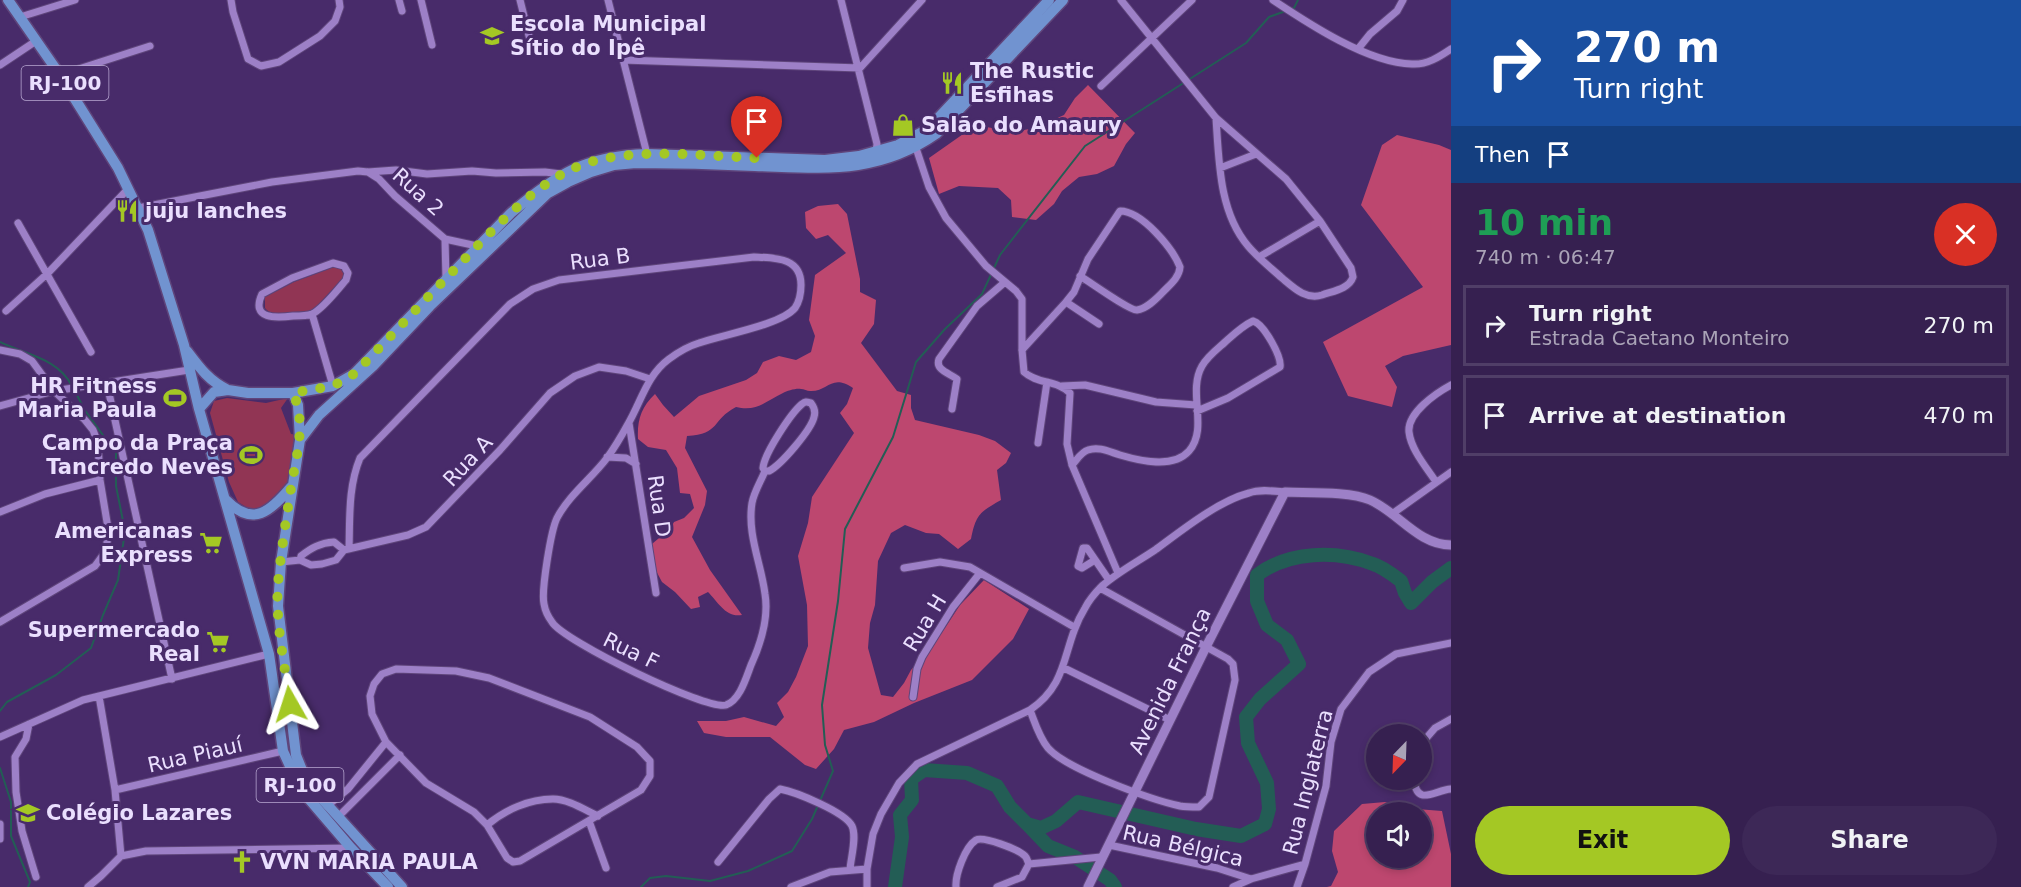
<!DOCTYPE html>
<html lang="en">
<head>
<meta charset="utf-8">
<style>
  :root { --surface:#362050; --page:#3d2857; --text:#f1f3f6; --muted:#aaa3b7; --line:#503e67; --accent:#a4c824 }
  body { margin:0; font-family:"DejaVu Sans",sans-serif; background:var(--page); color:var(--text); height:100vh; display:flex; flex-direction:column; font-size:22px; white-space:nowrap }
  * { box-sizing:border-box; margin:0 }
  p { font-size:20px; color:var(--muted) }
  .icon { flex:none; width:33px; height:33px; fill:none; stroke:currentColor; stroke-width:2; stroke-linecap:round; stroke-linejoin:round }
  .map { position:relative; flex:1; overflow:hidden }
  .details { display:flex; flex-direction:column; background:var(--surface); width:570px }
  .details>* { flex:none }
  .guide { background:#1a4fa0; color:#fff; overflow:hidden }
  .needle { width:39px; rotate:203deg }
  .tools { position:absolute; left:1366px; top:724px; display:grid; gap:12px }
  .tools a { display:grid; place-items:center; width:66px; height:66px; border-radius:50%; background:var(--surface); box-shadow:0 3px 9px #0003,0 0 0 2px var(--line); font-size:30px }
  .pin { position:absolute; display:grid; place-items:center; width:51px; height:51px; color:#fff; margin:-62px -26px; border-radius:50% 50% 50% 0; rotate:-45deg; box-shadow:0 0 6px #0007 }
  .pin .icon { rotate:45deg }
  .me { position:absolute; width:66px; margin:-33px; rotate:354deg; stroke-linejoin:round; filter:drop-shadow(0 0 4px #0008) }
  .turn { display:flex; align-items:center; gap:21px; height:126px; padding:0 24px; font-size:27px }
  .turn .icon { width:78px; height:78px; stroke-width:2.5 }
  .turn b { display:block; font-size:42px; line-height:51px }
  .then { display:flex; align-items:center; height:57px; padding:0 24px; background:#0003; gap:12px; font-size:22px }
  .round { display:grid; place-items:center; flex:none; width:63px; height:63px; border-radius:32px; background:var(--page) }
  .headline { display:flex; align-items:center; justify-content:space-between; height:102px; padding:0 24px }
  h1 { font-size:36px; font-weight:800; line-height:45px; color:#1e9e55 }
  .primary-button { display:flex; gap:12px; margin-top:auto; padding:12px 24px }
  .primary-button a { flex:1; height:69px; border-radius:36px; background:var(--accent); color:#111; font-size:24px; font-weight:800; line-height:69px; text-align:center }
  .primary-button a+a { background:var(--page); color:var(--text) }
  ul { padding:0; list-style:none }
  li { display:flex; align-items:center; gap:18px; height:81px; margin:0 12px 9px; padding:0 12px; border:3px solid var(--line); border-radius:0px }
  li div { flex:1 }
  li b { display:block; font-size:22px }
  li em { font-style:normal }
  main { display:flex; flex:1; min-height:0 }
  .map>svg:first-child { display:block }
  .green { fill:#913554 }
  .forest { fill:#bd476f; fill-rule:evenodd }
  .lines { fill:none; stroke-linecap:round; stroke-linejoin:round }
  .stream { stroke:#235d55; stroke-width:2 }
  .river { stroke:#235d55; stroke-width:14 }
  .street-casing { stroke:#5f457b; stroke-width:9 }
  .secondary-casing { stroke:#5f457b; stroke-width:11 }
  .primary-casing { stroke:#5f457b; stroke-width:13 }
  .street { stroke:#9d80c7; stroke-width:7 }
  .secondary { stroke:#9d80c7; stroke-width:9 }
  .primary { stroke:#7193d0; stroke-width:10 }
  .route { stroke:#a4c824; stroke-width:10; stroke-dasharray:0 18 }
  .labels { text-anchor:middle; stroke-width:6; stroke-linejoin:round; paint-order:stroke }
  .shield { fill:#482b6a; stroke:#b9a9d2; stroke-width:1.5 }
  .shield-label { font-size:20px; font-weight:bold; fill:#eadffe }
  .poi-label { font-size:21px; font-weight:bold; fill:#eadffe; stroke:#482b6a; text-anchor:start }
  .street-label { font-size:21px; fill:#eadffe; stroke:#482b6a }
</style>
</head>
<body>
<main>
<div class="map">
<svg width="1451" height="887" viewBox="0 0 1451 887">
  <rect width="100%" height="100%" fill="#482b6a"/>
  <!-- green -->
  <path class="green" d="M 334,267 L 341,269 L 343,273 L 343,278 L 314,309 C 302,315 273,319 265,308 L 265,297 L 294,282 Z
    M 227,398 L 266,403 L 288,398 L 281,408 L 291,434 L 298,435 L 290,481 L 273,505 L 251,510 L 238,502 L 229,482 L 210,413 L 214,401 Z"/>
  <!-- forest -->
  <path class="forest" d="M 1088,85 L 1135,133 L 1126,144 L 1114,166 L 1097,174 L 1079,177 L 1062,191 L 1054,204 L 1036,220 L 1012,217 L 1011,200 L 998,188 L 959,186 L 939,194 L 929,158 L 976,125 L 1013,132 L 1035,128 L 1064,115 L 1075,98 Z
    M 1397,135 L 1439,145 L 1451,150 L 1451,345 L 1403,356 L 1385,366 L 1397,387 L 1392,407 L 1348,396 L 1323,342 L 1423,287 L 1361,205 L 1382,145 Z
    M 838,204 L 847,214 L 860,279 L 860,292 L 876,300 L 874,324 L 861,343 L 897,391 L 911,395 L 911,408 L 915,420 L 979,435 L 995,441 L 1011,453 L 1006,463 L 997,470 L 1001,500 C 980,512 976,514 971,539 L 958,549 L 939,534 L 926,533 L 905,525 L 891,533 L 878,561 L 875,605 L 870,623 L 868,648 L 881,695 L 893,697 L 904,683 L 911,670 L 941,634 L 960,605 L 984,580 L 1029,609 L 1013,639 L 972,680 L 914,703 L 874,722 L 844,730 L 834,749 L 816,769 L 805,765 L 770,737 L 726,737 L 704,733 L 697,721 L 726,721 L 744,717 L 776,726 L 784,717 L 777,703 L 788,692 L 796,677 L 808,646 L 807,605 L 798,556 L 808,523 L 812,497 L 854,433 L 840,413 L 847,404 L 853,388 C 831,373 828,392 810,391 C 807,391 804,389 801,389 C 796,388 787,391 783,393 C 766,401 757,412 736,407 C 711,420 721,434 687,436 L 685,448 L 707,491 L 705,505 L 692,537 L 710,570 L 742,615 C 726,618 718,602 708,592 L 698,597 L 700,607 L 691,609 L 675,592 L 662,582 L 654,567 L 650,546 C 658,537 669,534 674,522 L 684,518 L 694,508 L 690,494 L 680,493 L 677,468 L 666,450 L 648,447 L 638,439 C 637,421 641,407 655,394 L 663,405 L 674,417 L 699,396 L 746,380 L 757,373 L 763,362 L 779,356 L 796,360 L 811,352 L 815,336 L 809,320 L 815,275 L 846,253 L 828,235 L 816,239 L 806,228 L 805,212 L 818,206 Z
    M 1385,802 L 1404,808 L 1442,811 L 1451,854 L 1451,887 L 1327,887 L 1331,886 L 1338,872 L 1332,851 L 1334,831 L 1362,804 ZM 1377,813 L 1422,813 L 1422,858 L 1377,858 Z"/>
  <g class="lines">
    <!-- stream -->
    <path class="stream" d="M 0,342 C 26,355 58,358 72,386
      M 0,711 L 7,702 L 56,675 L 91,648 L 103,615 L 118,580 L 125,531 L 116,486 L 116,453 L 84,409 L 75,391
      M 0,768 L 11,802 L 11,836 L 30,882 L 28,887
      M 641,887 L 650,878 L 666,876 L 710,881 L 748,871 L 792,851 L 812,819 L 833,771 L 825,745 L 822,705 L 838,601 L 845,529 L 893,437 L 916,362 L 945,329 L 982,294 L 1000,255 L 1085,146 L 1246,43 L 1269,17 L 1294,8 L 1298,0"/>
    <!-- river -->
    <path class="river" d="M 1028,825 L 1048,846 L 1075,857 L 1110,880 L 1115,887
      M 895,887 L 902,837 L 900,815 L 912,800 L 911,779 L 924,770 L 967,773 L 997,786 L 1010,807 L 1027,824 L 1041,828 L 1056,821 L 1078,802 L 1196,829 L 1241,836 L 1265,824 L 1269,809 L 1267,783 L 1248,743 L 1246,717 L 1260,699 L 1299,664 L 1287,640 L 1267,625 L 1257,601 L 1257,575 C 1289,551 1336,550 1373,564 C 1383,567 1393,575 1401,581 L 1405,593 L 1411,603 L 1432,582 L 1451,568"/>
    <!-- street casing -->
    <g class="street-casing">
      <path id="street" d="M 231,0 L 233,12 L 248,59 L 261,66 L 279,62 L 320,36 L 335,21 L 340,7 L 339,0
        M 399,0 L 402,11
        M 421,0 L 432,45
        M 520,0 L 531,44 L 540,50 L 552,50
        M 608,0 L 647,154
        M 841,0 L 877,144 L 876,152
        M 1121,0 L 1216,118 L 1286,179 L 1320,221 L 1351,268 L 1353,277 C 1349,289 1333,291 1322,295 C 1306,300 1294,288 1282,278 C 1271,268 1258,258 1248,246 C 1219,212 1219,161 1216,118
        M 1273,0 C 1309,24 1368,63 1412,64 C 1427,65 1439,57 1451,49
        M 20,17 L 75,0
        M 1358,49 L 1370,34 L 1397,11 L 1403,0
        M 623,60 L 860,68 L 922,0
        M 0,65 L 36,41
        M 60,75 L 150,46
        M 1101,86 L 1192,0
        M 916,148 L 929,187 L 946,218 L 986,266 L 1016,291 L 1022,299 L 1022,350 L 1024,372 C 1037,384 1057,380 1070,393 L 1067,444 L 1072,465 L 1118,573
        M 1220,168 L 1256,154
        M 368,172 L 379,179 L 395,196 L 445,239 L 477,246
        M 138,208 L 272,182 L 358,171 L 368,172 L 396,170 L 427,174 L 472,171 L 496,173 L 545,172 L 561,174
        M 18,223 L 91,352
        M 445,239 L 446,279
        M 1259,257 L 1320,221
        M 333,263 L 344,266 L 348,273 L 346,280 C 338,289 323,309 312,314 C 307,316 299,316 293,316 C 277,318 250,320 262,294 L 292,278 Z
        M 1066,302 L 1099,324
        M 6,311 L 48,273 L 128,189
        M 312,314 L 333,386
        M 0,350 L 20,354 L 32,361 L 54,391 L 85,420 L 93,430 L 98,443 L 100,480 L 108,528 L 107,543 L 103,555 L 95,566 L 0,622
        M 1022,350 L 1066,302 L 1074,292 L 1088,259 L 1120,211 C 1142,211 1173,249 1180,267 C 1179,279 1168,286 1161,294 C 1155,300 1146,309 1137,310 C 1130,311 1090,282 1080,276
        M 107,384 L 172,679
        M 1062,386 L 1085,385 L 1156,402 L 1196,405
        M 0,406 L 54,391 L 189,370
        M 952,409 L 957,379 C 949,373 935,370 939,359 L 977,306 L 1005,282
        M 629,423 L 656,593
        M 1038,443 L 1047,382
        M 607,457 L 626,458 L 636,464
        M 1072,465 C 1077,460 1081,452 1088,450 C 1099,446 1110,452 1120,455 C 1140,461 1173,469 1189,451 C 1209,428 1187,392 1202,366 C 1207,357 1216,350 1224,343 C 1233,335 1242,326 1253,321 C 1264,324 1282,357 1280,367 L 1228,398 L 1197,411
        M 1436,482 C 1427,468 1411,450 1409,432 C 1407,413 1436,393 1451,385
        M 0,512 L 45,494 L 100,480
        M 1392,514 L 1451,472
        M 140,537 L 177,528
        M 349,549 C 350,518 348,487 360,458 L 510,304 L 533,289 L 559,280 L 754,257 C 775,258 801,257 801,285 C 801,292 799,302 795,308 C 781,325 721,335 699,343 C 689,346 677,353 669,359 C 647,375 641,402 628,424 C 622,435 615,447 607,458 C 592,478 569,495 557,518 C 551,530 541,591 544,604 C 545,610 549,618 552,622 C 563,641 707,711 726,705 C 740,700 746,678 751,665 C 761,643 769,618 765,594 C 761,563 747,534 752,503 C 754,492 761,481 765,471 L 769,471 C 781,465 811,430 814,417 C 816,411 814,407 811,403 C 807,402 806,401 802,404 C 791,413 764,454 763,468 L 765,471
        M 300,560 L 311,565 L 322,564 L 336,560 L 344,550 L 408,535 L 426,527 L 500,450 L 550,393 L 575,376 L 599,367 L 626,371 L 650,379
        M 1095,560 L 1082,568 L 1078,566 L 1083,548 L 1087,548 L 1109,580
        M 281,562 L 300,560 L 301,556 C 311,548 320,543 334,542 L 344,550
        M 904,568 L 940,562 L 970,567 L 1074,627
        M 1064,668 L 1170,720
        M 396,669 L 456,671 L 489,678 L 590,717 L 637,747 L 650,761 L 650,776 L 641,790 L 520,861 L 513,862 L 507,858 L 487,825 L 474,812 L 426,783 L 386,742 L 372,714 L 370,696 L 374,684 L 382,674 Z
        M 99,696 L 115,790 L 121,856
        M 913,697 L 917,669 L 922,657 L 953,607 L 980,573
        M 1030,710 C 1035,723 1039,737 1048,748 C 1066,769 1152,800 1180,806 C 1186,807 1193,807 1199,807 L 1209,797 L 1235,680 L 1233,664 L 1228,659 L 1100,588
        M 29,724 L 26,739 L 15,757 L 16,792 L 22,831 L 36,877
        M 0,737 L 83,700 L 269,654
        M 1422,743 L 1435,728 L 1451,719
        M 1414,780 C 1417,807 1435,790 1451,789
        M 115,790 L 283,751
        M 327,806 L 348,789 L 386,742
        M 338,817 L 400,755
        M 589,821 L 606,868
        M 0,824 L 0,839
        M 487,825 C 505,810 529,799 553,799 C 568,799 585,810 598,816
        M 1109,845 L 1217,868 L 1251,879
        M 121,856 L 146,851 L 351,848
        M 718,862 L 769,799 L 780,789 C 796,792 845,812 852,826 C 857,837 851,857 850,869
        M 1029,864 L 1101,857
        M 88,887 L 101,876 L 121,856
        M 791,887 L 830,872 L 867,869
        M 867,887 L 867,869 L 873,834 L 881,814 L 899,783 L 917,764 L 1030,710 C 1071,682 1061,647 1085,608 C 1089,600 1096,592 1102,586 C 1118,572 1137,562 1155,550 C 1181,531 1218,501 1249,493 C 1260,489 1273,491 1285,492
        M 956,887 C 955,875 965,847 976,840 C 983,836 1018,849 1025,856 C 1027,858 1027,860 1029,864 L 1022,877 L 997,887
        M 1233,887 L 1251,879 L 1305,864
        M 1297,887 L 1305,864 L 1326,786 L 1331,742 L 1341,709 L 1369,672 L 1396,654 L 1451,643"/>
    </g>
    <!-- secondary casing -->
    <g class="secondary-casing">
      <path id="secondary" d="M 1088,887 L 1207,645 L 1285,492 C 1308,493 1350,491 1370,500 C 1398,512 1418,545 1451,545"/>
    </g>
    <!-- primary casing -->
    <g class="primary-casing">
      <path id="primary" d="M 8,0 L 60,75 L 118,168 L 148,230 L 184,345 L 199,409 L 269,654 L 283,751 L 295,777 L 309,799 L 351,848 L 388,887
        M 187,351 C 199,367 209,381 228,390
        M 293,393 L 298,405 L 300,440 L 281,562 L 278,606 L 296,755 L 304,775 L 314,790 L 402,887
        M 199,409 L 214,392 L 228,390 L 248,393 L 293,393 L 333,386 L 354,374 L 511,213 C 557,174 585,156 647,154 L 825,160 L 859,156 L 898,145 L 928,129 L 1049,0
        M 300,440 L 319,415 L 373,366 L 430,306 L 548,193 L 568,182 L 591,172 L 614,165 L 636,163 C 675,163 715,164 755,166 C 823,168 877,175 936,134 L 1063,0
        M 226,500 C 253,528 271,511 291,487"/>
    </g>
    <!-- street -->
    <use href="#street" class="street"/>
    <!-- secondary -->
    <use href="#secondary" class="secondary"/>
    <!-- primary -->
    <use href="#primary" class="primary"/>
  </g>
  <g class="lines">
    <!-- route -->
    <path class="route" d="M 290,704 C 285,665 275,623 278,584 C 281,552 286,520 291,488 C 296,456 307,424 293,393 L 333,386 L 354,374 C 389,338 423,302 458,266 C 495,228 541,175 594,161 C 646,148 703,156 757,158"/>
  </g>
  <!-- icons -->
  <defs>
    <g id="school-bare" transform="scale(1.8)"><path d="M0-5L7-2L0 1L-7-2ZM-4 1L0 2.5L4 1V4Q0 6-4 4Z" fill="#a4c824" stroke="#482b6a" stroke-width="2.5" paint-order="stroke"/></g>
    <g id="restaurant-bare" transform="scale(1.8)"><path d="M-5-6h1v4h1v-4h1v4h1v-4h1v5L-1.5 .5V6h-2V.5L-5-1ZM5-6V6H3V1.5H1.5Q1.5-4 5-6Z" fill="#a4c824" stroke="#482b6a" stroke-width="2.5" paint-order="stroke"/></g>
    <g id="shop-bare" transform="scale(1.8)"><path d="M-5-2.5h2.3a2.7 3.5 0 0 1 5.4 0H5L5.5 6h-11ZM-1.5-2.5h3a1.5 2.3 0 0 0-3 0Z" fill="#a4c824" stroke="#482b6a" stroke-width="2.5" paint-order="stroke"/></g>
    <g id="stadium-bare" transform="scale(1.8)"><path d="M0-5a6.5 5 0 1 0 0 10a6.5 5 0 1 0 0-10ZM-3.5-1.8h7v3.6h-7Z" fill="#a4c824" stroke="#482b6a" stroke-width="2.5" paint-order="stroke"/></g>
    <g id="supermarket-bare" transform="scale(1.8)"><path d="M-6-5.5h2.5l.6 2H6L4.5 2H-2.5L-4.4-4H-6ZM-1.5 3.2a1.3 1.3 0 1 0 .1 0ZM3 3.2a1.3 1.3 0 1 0 .1 0Z" fill="#a4c824" stroke="#482b6a" stroke-width="2.5" paint-order="stroke"/></g>
    <g id="church-bare" transform="scale(1.8)"><path d="M-1.2-6h2.4v3.5h3.3v2.4h-3.3V6h-2.4V-.1h-3.3v-2.4h3.3Z" fill="#a4c824" stroke="#482b6a" stroke-width="2.5" paint-order="stroke"/></g>
  </defs>
  <g fill-rule="evenodd">
    <use href="#school-bare" x="492" y="36"/>
    <use href="#restaurant-bare" x="952" y="83"/>
    <use href="#shop-bare" x="903" y="125"/>
    <use href="#restaurant-bare" x="127" y="211"/>
    <use href="#stadium-bare" x="175" y="398"/>
    <use href="#stadium-bare" x="251" y="455"/>
    <use href="#supermarket-bare" x="211" y="543"/>
    <use href="#supermarket-bare" x="218" y="642"/>
    <use href="#school-bare" x="28" y="813"/>
    <use href="#church-bare" x="242" y="862"/>
  </g>
  <g class="labels">
    <!-- shield labels -->
    <g class="shield">
      <rect x="21.5" y="66" width="87" height="34" rx="4.5"/>
      <rect x="256.5" y="768" width="87" height="34" rx="4.5"/>
    </g>
    <g class="shield-label">
      <text x="65" y="90">RJ-100</text>
      <text x="300" y="792">RJ-100</text>
    </g>
    <!-- poi labels -->
    <g class="poi-label">
      <text x="510" y="31">Escola Municipal<tspan x="510" dy="24">Sítio do Ipê</tspan></text>
      <text x="970" y="78">The Rustic<tspan x="970" dy="24">Esfihas</tspan></text>
      <text x="921" y="132">Salão do Amaury</text>
      <text x="145" y="218">juju lanches</text>
      <text x="157" y="393" text-anchor="end">HR Fitness<tspan x="157" dy="24">Maria Paula</tspan></text>
      <text x="233" y="450" text-anchor="end">Campo da Praça<tspan x="233" dy="24">Tancredo Neves</tspan></text>
      <text x="193" y="538" text-anchor="end">Americanas<tspan x="193" dy="24">Express</tspan></text>
      <text x="200" y="637" text-anchor="end">Supermercado<tspan x="200" dy="24">Real</tspan></text>
      <text x="46" y="820">Colégio Lazares</text>
      <text x="260" y="869">VVN MARIA PAULA</text>
    </g>
    <!-- street labels -->
    <g class="street-label">
      <text transform="translate(418 192) rotate(42)" y="7">Rua 2</text>
      <text transform="translate(600 259) rotate(-7)" y="7">Rua B</text>
      <text transform="translate(468 461) rotate(-47)" y="7">Rua A</text>
      <text transform="translate(659 506) rotate(82)" y="7">Rua D</text>
      <text transform="translate(925 623) rotate(-59)" y="7">Rua H</text>
      <text transform="translate(631 651) rotate(26)" y="7">Rua F</text>
      <text transform="translate(1170 681) rotate(-64)" y="7">Avenida França</text>
      <text transform="translate(195 755) rotate(-13)" y="7">Rua Piauí</text>
      <text transform="translate(1308 782) rotate(-76)" y="7">Rua Inglaterra</text>
      <text transform="translate(1183 846) rotate(13)" y="7">Rua Bélgica</text>
    </g>
  </g>
</svg>
<div class="tools">
<a><svg class="needle" viewBox="-14 -14 28 28"><path d="M0-13l5 13h-10z" fill="#e53935"/><path d="M0 13l5-13h-10z" fill="#aaa3b7"/></svg></a>
<a><svg class="icon" aria-label="sound" viewBox="0 0 24 24"><path d="M4 9h4l5-4v14l-5-4H4zM17 9q2 3 0 6"/></svg></a>
</div>
<div class="pin" style="left:757px;top:158px;background:#d93025"><svg class="icon" aria-label="arrive" viewBox="0 0 24 24"><path d="M6 21V4h12l-3 4 3 4H6"/></svg></div>
<svg class="me" style="left:290px;top:704px" viewBox="-20 -20 40 40"><path d="M0-17L14 15 0 8-14 15z" fill="#a4c824" stroke="#fff" stroke-width="4"/></svg>
</div>
<section class="details">
<div class="guide">
<div class="turn"><svg class="icon" aria-label="right" viewBox="0 0 24 24"><path d="M7 20v-9h11M14 6l5 5-5 5"/></svg><div><b>270 m</b>Turn right</div></div>
<div class="then">Then<svg class="icon" aria-label="arrive" viewBox="0 0 24 24"><path d="M6 21V4h12l-3 4 3 4H6"/></svg></div>
</div>
<div class="headline"><div><h1>10 min</h1><p>740 m · 06:47</p></div><a class="round" style="background:#d93025;color:#fff"><svg class="icon" aria-label="close" viewBox="0 0 24 24"><path d="M6 6l12 12M18 6L6 18"/></svg></a></div>
<ul>
<li><svg class="icon" aria-label="right" viewBox="0 0 24 24"><path d="M7 20v-9h11M14 6l5 5-5 5"/></svg><div><b>Turn right</b><p>Estrada Caetano Monteiro</p></div><em>270 m</em></li>
<li><svg class="icon" aria-label="arrive" viewBox="0 0 24 24"><path d="M6 21V4h12l-3 4 3 4H6"/></svg><div><b>Arrive at destination</b></div><em>470 m</em></li>
</ul>
<div class="primary-button"><a>Exit</a><a>Share</a></div>
</section>
</main>
</body>
</html>
